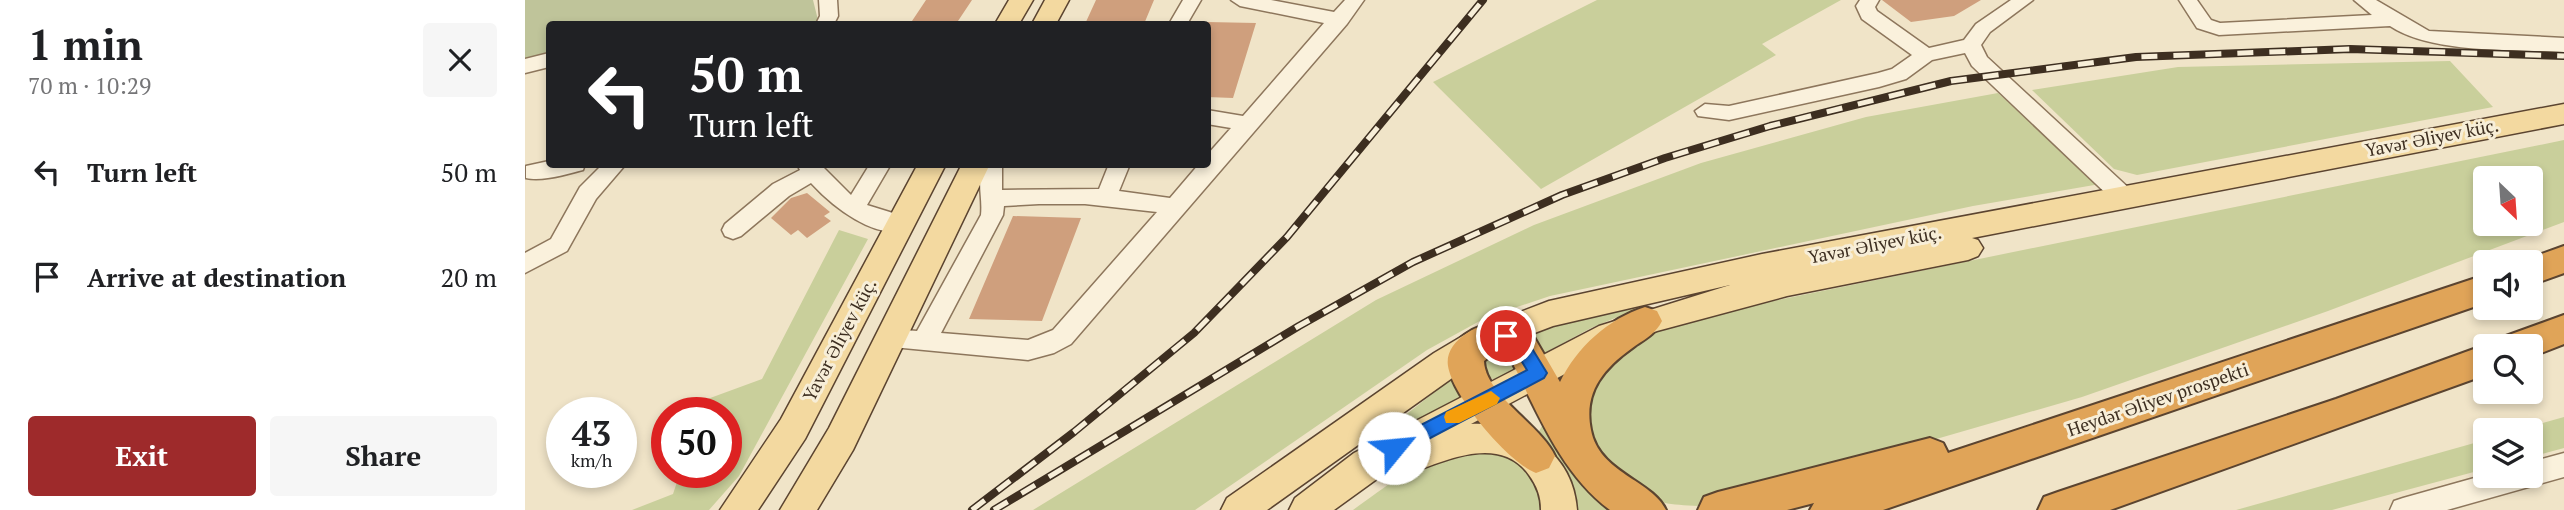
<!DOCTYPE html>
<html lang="en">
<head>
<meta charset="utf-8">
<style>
  :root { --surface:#fff; --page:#f6f6f6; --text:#202124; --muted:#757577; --accent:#9e2a2b }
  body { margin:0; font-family:"PT Serif",serif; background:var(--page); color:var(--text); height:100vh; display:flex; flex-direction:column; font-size:26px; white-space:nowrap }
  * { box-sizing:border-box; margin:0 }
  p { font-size:23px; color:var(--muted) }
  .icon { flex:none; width:38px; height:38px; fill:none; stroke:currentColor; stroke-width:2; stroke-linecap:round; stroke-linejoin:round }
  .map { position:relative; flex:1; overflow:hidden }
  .details { display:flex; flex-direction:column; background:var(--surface); width:525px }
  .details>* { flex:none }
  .top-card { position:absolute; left:21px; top:21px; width:665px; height:147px; border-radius:7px; box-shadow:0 4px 10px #0003; background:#202124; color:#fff; overflow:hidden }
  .needle { width:46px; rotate:155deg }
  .buttons { position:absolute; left:1948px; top:166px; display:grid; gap:14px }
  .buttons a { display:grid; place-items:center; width:70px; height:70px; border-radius:7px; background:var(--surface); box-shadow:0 4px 10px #0003; font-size:35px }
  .speed { position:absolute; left:21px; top:397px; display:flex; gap:14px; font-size:35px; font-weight:700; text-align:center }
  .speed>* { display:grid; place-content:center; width:91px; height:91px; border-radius:50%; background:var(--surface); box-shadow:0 4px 10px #0003; line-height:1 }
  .speed small { font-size:18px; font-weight:400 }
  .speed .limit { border:10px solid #d22; background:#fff; color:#111 }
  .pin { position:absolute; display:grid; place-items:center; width:60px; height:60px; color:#fff; margin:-30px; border:4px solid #fff; border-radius:50%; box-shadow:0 2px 7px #0007 }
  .me { position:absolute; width:77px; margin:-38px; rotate:62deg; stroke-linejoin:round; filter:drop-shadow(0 0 5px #0008) }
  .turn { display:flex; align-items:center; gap:24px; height:147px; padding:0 28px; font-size:32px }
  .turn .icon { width:91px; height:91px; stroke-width:2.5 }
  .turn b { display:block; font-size:49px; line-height:60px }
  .round { display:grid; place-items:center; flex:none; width:74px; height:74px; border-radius:7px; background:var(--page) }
  .summary { display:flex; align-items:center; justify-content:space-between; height:119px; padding:0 28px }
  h1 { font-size:42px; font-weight:700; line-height:52px }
  .cta { display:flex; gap:14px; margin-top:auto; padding:14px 28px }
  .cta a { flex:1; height:80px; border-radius:7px; background:var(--accent); color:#fff; font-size:28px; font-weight:700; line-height:80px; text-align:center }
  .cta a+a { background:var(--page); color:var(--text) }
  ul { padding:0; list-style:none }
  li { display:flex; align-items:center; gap:21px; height:105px; padding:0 28px }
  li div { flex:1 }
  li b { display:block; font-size:26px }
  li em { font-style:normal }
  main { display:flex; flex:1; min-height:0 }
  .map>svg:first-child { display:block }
  .green { fill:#c9cf9b; fill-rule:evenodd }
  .cemetery { fill:#bfc49a }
  .building { fill:#cf9f7d }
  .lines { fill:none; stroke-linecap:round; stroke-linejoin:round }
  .minor-casing { stroke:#8d765c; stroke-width:3 }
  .major-casing { stroke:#5b4430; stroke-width:3 }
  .highway-casing { stroke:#5b4430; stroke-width:4 }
  .minor { fill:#faf1dc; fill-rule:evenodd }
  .major { fill:#f3d9a0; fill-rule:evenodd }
  .highway { fill:#e0a458; fill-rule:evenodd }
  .rail-casing { stroke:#3d2e20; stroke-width:8 }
  .rail { stroke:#f7eed8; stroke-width:5; stroke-dasharray:16; stroke-linecap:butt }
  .route { fill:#1a73e8; stroke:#114b97; stroke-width:2 }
  .slow { fill:#f59e0b }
  .labels { text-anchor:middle; stroke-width:6; stroke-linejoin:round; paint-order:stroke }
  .street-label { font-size:18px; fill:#3d2e20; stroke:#f7eed8 }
</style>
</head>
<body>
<main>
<section class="details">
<div class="summary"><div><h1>1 min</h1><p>70 m · 10:29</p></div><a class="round"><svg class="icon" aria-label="close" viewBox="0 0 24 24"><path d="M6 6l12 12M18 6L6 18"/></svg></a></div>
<ul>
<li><svg class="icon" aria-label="left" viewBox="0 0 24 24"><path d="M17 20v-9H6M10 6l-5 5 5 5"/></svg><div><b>Turn left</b></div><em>50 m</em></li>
<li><svg class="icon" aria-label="arrive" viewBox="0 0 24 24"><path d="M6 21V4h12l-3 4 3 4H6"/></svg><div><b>Arrive at destination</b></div><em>20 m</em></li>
</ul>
<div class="cta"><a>Exit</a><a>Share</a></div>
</section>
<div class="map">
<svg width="2039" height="510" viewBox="0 0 2039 510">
  <rect width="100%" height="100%" fill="#f0e4c8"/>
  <!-- green -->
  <path class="green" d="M 1072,0 L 1316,0 L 1237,44 L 1251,55 L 1016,189 L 908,82 Z
    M 1925,61 L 1968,107 L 1612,175 L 1589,169 L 1507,90 L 1653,67 Z
    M 1473,93 L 1575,184 L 1448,206 L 1025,296 L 962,317 L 902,350 L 670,510 L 508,510 L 851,300 L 1009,225 L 1176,163 L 1341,117 Z
    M 2039,140 L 2039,222 L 1803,311 L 1557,397 L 1179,506 C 1119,505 1113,496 1068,459 L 1061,384 L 1098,347 L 1143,327 L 1218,307 ZM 1960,178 L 2006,178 L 2006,224 L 1960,224 Z
    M 314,230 L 343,239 L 214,476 L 184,510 L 107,510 L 148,494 L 155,473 L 201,472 L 201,413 L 174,413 L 177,401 L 237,379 Z
    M 1141,297 L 1066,328 L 1014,356 L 1001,333 Z
    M 972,352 C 983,353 991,357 990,370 L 971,381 L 958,373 L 959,359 Z
    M 930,376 L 947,400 L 822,461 Z
    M 2039,417 L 2039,448 L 2006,457 L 2006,430 L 1993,430 Z
    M 1026,425 L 1100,510 L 1046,510 L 1012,435 L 1017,426 Z
    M 1960,440 L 1960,469 L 1807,510 L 1711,510 Z
    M 980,450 L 1013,481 L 1017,510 L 828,510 C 859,488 893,460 931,451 C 946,447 964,450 980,450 Z"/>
  <!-- cemetery -->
  <path class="cemetery" d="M 0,0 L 288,0 L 293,20 L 289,24 L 24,24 L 24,55 L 0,59 Z"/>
  <!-- building -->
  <path class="building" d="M 401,0 L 447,0 L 431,24 L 385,24 Z
    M 571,0 L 629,0 L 619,24 L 560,24 Z
    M 1357,0 L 1456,0 L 1429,16 L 1386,22 Z
    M 682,22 L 731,23 L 708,98 L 682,97 Z
    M 282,193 L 305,212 L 299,216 L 306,221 L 282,238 L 273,230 L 266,235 L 246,218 L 266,198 Z
    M 488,216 L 556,218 L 517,321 L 444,319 Z"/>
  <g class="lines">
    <!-- minor casing -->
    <g class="minor-casing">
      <path id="minor" d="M 294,0 L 312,0 L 313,16 L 309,24 L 291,24 L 295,16 Z
        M 658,0 L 676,0 L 662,24 L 644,24 Z
        M 706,0 L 746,0 L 809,12 L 820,0 L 839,0 L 822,24 L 546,344 L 529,353 L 503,360 L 357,346 L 354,339 L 357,332 L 366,329 L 392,331 L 456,215 C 458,196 451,182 459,164 L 477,164 L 477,190 L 574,189 L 584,164 L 605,164 L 594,191 L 645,198 L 674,164 L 682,164 L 682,155 L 706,128 L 682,124 L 682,110 L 718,116 L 799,23 L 715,6 ZM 514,204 L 560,204 L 632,212 L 528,330 L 503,340 L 416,333 L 478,215 L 479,206 Z
        M 1335,0 L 1354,0 L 1350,7 L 1352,11 L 1404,48 L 1439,40 L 1451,24 L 1486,0 L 1508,0 L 1465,32 L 1456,45 L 1462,57 L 1607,191 L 1610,197 L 1607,203 L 1591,203 L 1447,66 L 1440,53 L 1407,60 L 1381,79 L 1354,87 L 1204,120 L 1173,116 L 1170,111 L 1180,104 L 1204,106 L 1353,73 L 1367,69 L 1387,55 L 1337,19 L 1331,6 Z
        M 1654,0 L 1672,0 L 1686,20 L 1695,23 L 1847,15 L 1829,0 L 1851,0 L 1904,31 L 2039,38 L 2039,52 C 1988,49 1907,54 1865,26 L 1694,35 L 1672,28 Z
        M 24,53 L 24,67 L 0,73 L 0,59 Z
        M 24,161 L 24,164 L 60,164 L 58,170 C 42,174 17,182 1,178 L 1,166 Z
        M 78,164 L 101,164 L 71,199 L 42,251 L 0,273 L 0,253 L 26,239 L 55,187 Z
        M 272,164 L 295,164 L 326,195 L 345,164 L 366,164 L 342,205 L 384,218 L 387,224 L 384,230 C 350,241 307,206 286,183 L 264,196 L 216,236 L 208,239 L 200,236 L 197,230 L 200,224 L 248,184 L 275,170 Z
        M 2039,453 L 2039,477 L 1922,510 L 1865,510 L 1869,501 L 1878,498 L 1960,475 L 2006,476 L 2006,462 Z"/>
    </g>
    <!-- major casing -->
    <g class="major-casing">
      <path id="major" d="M 484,0 L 508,0 L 494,24 L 470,24 Z
        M 520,0 L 544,0 L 531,24 L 507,24 Z
        M 2039,104 L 2039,124 L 1447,238 L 1453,240 L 1458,248 L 1453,256 L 1443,260 L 1262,296 L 1132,331 L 1096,344 L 946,424 C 999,421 1048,453 1052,510 L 1016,510 C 1016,496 1012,486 1004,475 C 976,435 924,459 888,472 L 876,468 L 874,463 L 809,510 L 764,510 L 770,498 L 829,453 L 1074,326 L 1205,285 L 1028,326 L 968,349 L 742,510 L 696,510 L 702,498 L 909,353 L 946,331 L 1024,301 L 1237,254 Z
        M 393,164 L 421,164 L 280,439 L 233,510 L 195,510 L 256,419 Z
        M 437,164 L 465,164 L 328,450 L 292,510 L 255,510 L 304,428 Z"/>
    </g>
    <!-- highway casing -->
    <g class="highway-casing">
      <path id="highway" d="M 2039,246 L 2039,273 L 2006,285 L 2006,262 L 1994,262 Z
        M 1960,275 L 1960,303 L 1358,510 L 1285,510 L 1289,503 L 1262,510 L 1173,510 L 1179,497 L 1193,492 L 1405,438 L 1418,443 L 1423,453 Z
        M 1120,307 L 1132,311 L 1137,321 C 1131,333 1122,338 1110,346 C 1080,367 1058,391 1066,430 C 1074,473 1127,480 1141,510 L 1085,510 C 1034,472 1011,408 982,352 L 972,351 L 959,361 C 960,395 1016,425 1030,456 L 1024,468 L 1011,473 C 983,462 928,397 923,366 C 919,341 954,322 976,322 C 986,322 997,327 1006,332 L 1035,382 C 1052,347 1083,319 1120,307 Z
        M 2039,315 L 2039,344 L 2006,357 L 2006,346 L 1977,346 L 1981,336 Z
        M 1960,345 L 1965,346 L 1960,346 L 1960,375 L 1585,510 L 1513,510 L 1519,497 L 1533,492 L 1811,399 Z"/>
    </g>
    <!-- minor -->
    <use href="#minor" class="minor"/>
    <!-- major -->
    <use href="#major" class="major"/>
    <!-- highway -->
    <use href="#highway" class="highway"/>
    <!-- rail casing -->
    <g class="rail-casing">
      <path id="rail" d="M 447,510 L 549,432 L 669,333 L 762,237 L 958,0
        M 469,510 L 774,326 L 888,262 L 1037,195 L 1140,158 L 1245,126 L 1426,81 L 1611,57 L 1825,49 L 2039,56"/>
    </g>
    <!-- rail -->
    <use href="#rail" class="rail"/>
  </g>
  <!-- route -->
  <path class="route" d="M 981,329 L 1000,337 L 1022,373 L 1019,378 L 875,454 L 863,454 L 860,448 L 863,442 L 1002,370 L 988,347 L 975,341 L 972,336 Z"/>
  <!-- slow -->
  <path class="slow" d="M 966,391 L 975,398 L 972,404 L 934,423 L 921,423 L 919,417 L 921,412 Z"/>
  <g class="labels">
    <!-- street labels -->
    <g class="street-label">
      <text transform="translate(1907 138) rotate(-11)" y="6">Yavər Əliyev küç.</text>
      <text transform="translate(1350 245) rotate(-11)" y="6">Yavər Əliyev küç.</text>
      <text transform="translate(315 340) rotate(-62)" y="6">Yavər Əliyev küç.</text>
      <text transform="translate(1633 400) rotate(-19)" y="6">Heydər Əliyev prospekti</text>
    </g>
  </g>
</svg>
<div class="buttons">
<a><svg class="needle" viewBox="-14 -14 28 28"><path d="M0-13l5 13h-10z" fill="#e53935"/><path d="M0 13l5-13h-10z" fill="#757577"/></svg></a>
<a><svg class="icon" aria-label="sound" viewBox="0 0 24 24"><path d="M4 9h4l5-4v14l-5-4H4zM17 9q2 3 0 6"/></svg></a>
<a><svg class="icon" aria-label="search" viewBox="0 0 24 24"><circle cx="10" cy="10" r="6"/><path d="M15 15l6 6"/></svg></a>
<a><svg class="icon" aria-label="layers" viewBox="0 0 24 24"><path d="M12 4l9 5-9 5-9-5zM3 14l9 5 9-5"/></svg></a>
</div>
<div class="speed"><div>43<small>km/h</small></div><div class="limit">50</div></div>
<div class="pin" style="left:981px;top:336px;background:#d93025"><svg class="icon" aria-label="arrive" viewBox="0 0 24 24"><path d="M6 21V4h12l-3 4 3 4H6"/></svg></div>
<svg class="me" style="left:869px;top:448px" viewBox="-20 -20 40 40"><circle r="19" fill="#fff"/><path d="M0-13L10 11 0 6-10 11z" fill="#1a73e8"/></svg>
<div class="top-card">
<div class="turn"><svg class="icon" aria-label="left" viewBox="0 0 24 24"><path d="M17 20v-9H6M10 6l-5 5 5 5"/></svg><div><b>50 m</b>Turn left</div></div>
</div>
</div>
</main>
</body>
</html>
